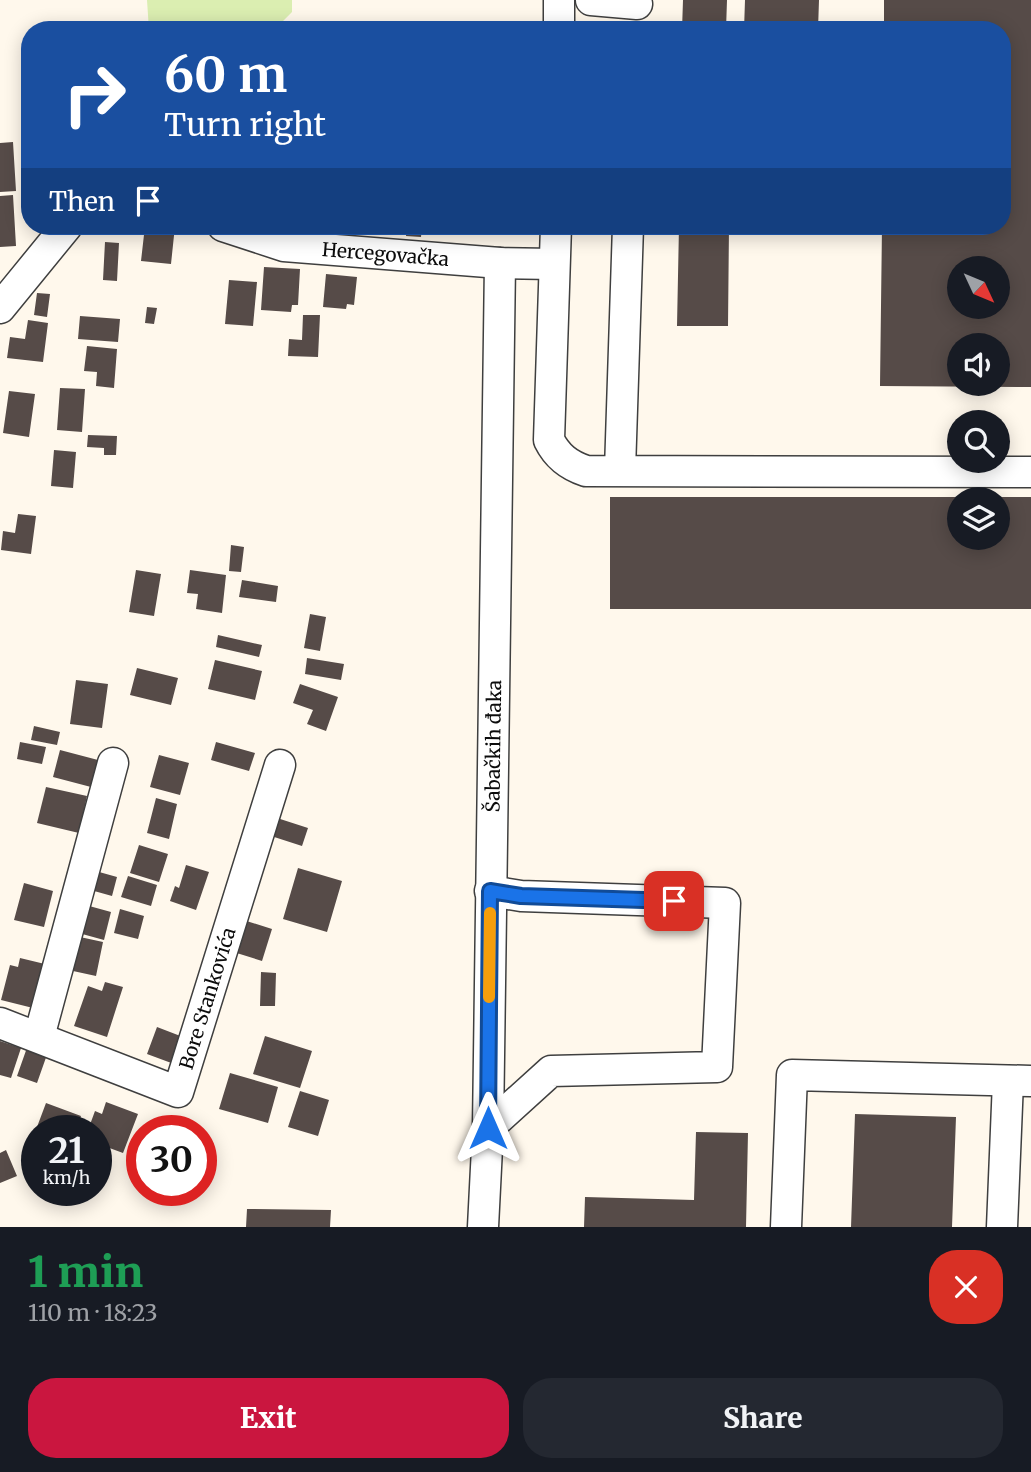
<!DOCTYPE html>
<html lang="en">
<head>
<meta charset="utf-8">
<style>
  :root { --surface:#171b24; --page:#242831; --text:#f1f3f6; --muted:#9ea1a6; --accent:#ca163f }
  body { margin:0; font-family:Merriweather,serif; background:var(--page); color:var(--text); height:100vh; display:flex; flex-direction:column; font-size:26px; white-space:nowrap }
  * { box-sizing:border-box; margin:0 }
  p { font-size:23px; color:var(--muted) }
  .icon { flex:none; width:38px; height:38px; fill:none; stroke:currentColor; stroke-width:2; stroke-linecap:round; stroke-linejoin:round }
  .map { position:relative; height:1227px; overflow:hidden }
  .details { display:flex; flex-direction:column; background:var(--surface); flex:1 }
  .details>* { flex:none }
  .banner { position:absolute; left:21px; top:21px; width:990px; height:214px; border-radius:28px; box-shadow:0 4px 18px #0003; background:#1a4fa0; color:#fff; overflow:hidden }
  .needle { width:46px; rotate:134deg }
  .buttons { position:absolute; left:947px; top:256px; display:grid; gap:14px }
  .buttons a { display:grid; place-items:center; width:63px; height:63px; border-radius:50%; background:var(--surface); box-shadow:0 4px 18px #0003; font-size:35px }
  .speed { position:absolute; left:21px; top:1115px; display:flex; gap:14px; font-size:35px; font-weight:700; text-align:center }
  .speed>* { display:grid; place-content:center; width:91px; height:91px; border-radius:50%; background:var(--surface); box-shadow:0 4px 18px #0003; line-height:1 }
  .speed small { font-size:18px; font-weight:400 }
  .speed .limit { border:10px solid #d22; background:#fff; color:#111 }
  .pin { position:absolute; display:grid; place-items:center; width:60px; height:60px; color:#fff; margin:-30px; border-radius:14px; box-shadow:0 4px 10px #0006 }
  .me { position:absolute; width:77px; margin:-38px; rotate:0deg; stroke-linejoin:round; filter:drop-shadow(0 0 5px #0008) }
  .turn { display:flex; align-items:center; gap:24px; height:147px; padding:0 28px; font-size:32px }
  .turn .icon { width:91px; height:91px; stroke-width:2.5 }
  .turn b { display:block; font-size:49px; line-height:60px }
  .then { display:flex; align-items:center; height:66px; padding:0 28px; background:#0003; gap:14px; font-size:26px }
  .round { display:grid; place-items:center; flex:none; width:74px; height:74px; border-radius:28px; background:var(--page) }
  .overview { display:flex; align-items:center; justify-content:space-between; height:119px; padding:0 28px }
  h1 { font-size:42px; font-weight:800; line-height:52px; color:#1e9e55 }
  .cta { display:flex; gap:14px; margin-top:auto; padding:14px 28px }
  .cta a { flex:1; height:80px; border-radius:28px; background:var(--accent); color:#fff; font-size:28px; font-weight:800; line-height:80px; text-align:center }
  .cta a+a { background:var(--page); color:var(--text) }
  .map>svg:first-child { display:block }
  .green { fill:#dbeeb1 }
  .building { fill:#564b48; fill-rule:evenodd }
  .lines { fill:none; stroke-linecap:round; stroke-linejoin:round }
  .minor-casing { stroke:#3f3f3f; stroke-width:33 }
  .minor { stroke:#fff; stroke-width:30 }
  .route-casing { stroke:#114b97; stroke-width:18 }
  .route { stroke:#1a73e8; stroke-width:12 }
  .slow { stroke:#f59e0b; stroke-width:12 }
  .labels { text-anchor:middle; stroke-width:7; stroke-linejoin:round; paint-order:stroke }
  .street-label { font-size:19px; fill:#0c0c0c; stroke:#fff }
</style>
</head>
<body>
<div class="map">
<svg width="1031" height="1227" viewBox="0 0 1031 1227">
  <rect width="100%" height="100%" fill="#fff8ec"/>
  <!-- green -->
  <path class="green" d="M 147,0 L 292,0 L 292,12 L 283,21 L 283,30 L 149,30 Z"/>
  <!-- building -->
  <path class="building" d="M 683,0 L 727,0 L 726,30 L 682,30 Z
    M 745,0 L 819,0 L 818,30 L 744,30 Z
    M 884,0 L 1031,0 L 1031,387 L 880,386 L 882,226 L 1003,226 L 1003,30 L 884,30 ZM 959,268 L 998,268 L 998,306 L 959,306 ZM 959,345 L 998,345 L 998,383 L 959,383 Z
    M 13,142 L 16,191 L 0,192 L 0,143 Z
    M 13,195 L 16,246 L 0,247 L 0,196 Z
    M 145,226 L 175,226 L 171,264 L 141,261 Z
    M 407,226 L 422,226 L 421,237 L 406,236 Z
    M 679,226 L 729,226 L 728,326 L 677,326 Z
    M 105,242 L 119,243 L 117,281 L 103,280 Z
    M 264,267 L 300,269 L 298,305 L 292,305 L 291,312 L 261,310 Z
    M 326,274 L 357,277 L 354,305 L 347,304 L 346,309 L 323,307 Z
    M 229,280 L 257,282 L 253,326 L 225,324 Z
    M 37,293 L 50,294 L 47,317 L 34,315 Z
    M 147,307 L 157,308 L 154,324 L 145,323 Z
    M 303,315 L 320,315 L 318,357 L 288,356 L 289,339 L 302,340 Z
    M 80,316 L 120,319 L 118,342 L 78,339 Z
    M 28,320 L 48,323 L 43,362 L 7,358 L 10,337 L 25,339 Z
    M 87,346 L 117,349 L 114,388 L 96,386 L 97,372 L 84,371 Z
    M 60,388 L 85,389 L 82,432 L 57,430 Z
    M 9,391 L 35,394 L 29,437 L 3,433 Z
    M 88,435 L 117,436 L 116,455 L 104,455 L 104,448 L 87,447 Z
    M 54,450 L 76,452 L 73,488 L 51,486 Z
    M 610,497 L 959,497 L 959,537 L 998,537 L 998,497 L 1031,497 L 1031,609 L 610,609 Z
    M 18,514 L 36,516 L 31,554 L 1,550 L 3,531 L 15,533 Z
    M 231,545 L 244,547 L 241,572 L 229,571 Z
    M 136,570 L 161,574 L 154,616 L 129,612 Z
    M 190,570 L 226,575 L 222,613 L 196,609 L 198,594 L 187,593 Z
    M 242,580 L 278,586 L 276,602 L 239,597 Z
    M 310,614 L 326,617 L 320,651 L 304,648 Z
    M 218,635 L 262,645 L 259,657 L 216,647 Z
    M 307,658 L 344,664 L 341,680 L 305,674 Z
    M 215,660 L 262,671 L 255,700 L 208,689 Z
    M 137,668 L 178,678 L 171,705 L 130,695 Z
    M 76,680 L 108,684 L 102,728 L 70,724 Z
    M 300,684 L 338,697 L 326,731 L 307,724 L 313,710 L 293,703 Z
    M 34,726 L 60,732 L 57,745 L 31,740 Z
    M 20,742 L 46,747 L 42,764 L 17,759 Z
    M 216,742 L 255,753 L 249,771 L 211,760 Z
    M 60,750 L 98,760 L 91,787 L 53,777 Z
    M 159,755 L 189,763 L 180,795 L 150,787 Z
    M 46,787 L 87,796 L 79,833 L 37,823 Z
    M 156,798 L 177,804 L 169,839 L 147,833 Z
    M 274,817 L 308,828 L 302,846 L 268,835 Z
    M 139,845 L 168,854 L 159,882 L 130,873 Z
    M 186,865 L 209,872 L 196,910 L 170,901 L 175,886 L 179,888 Z
    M 298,868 L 342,881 L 327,932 L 283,919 Z
    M 92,870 L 117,877 L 112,896 L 87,889 Z
    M 128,876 L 157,885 L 151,906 L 121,897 Z
    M 24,883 L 53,891 L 44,927 L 14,920 Z
    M 82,904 L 111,912 L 104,940 L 75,932 Z
    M 120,909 L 144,916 L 138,939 L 114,933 Z
    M 237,918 L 272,929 L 262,961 L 227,950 Z
    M 80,937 L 103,942 L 96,976 L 73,971 Z
    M 20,958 L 49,965 L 37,1009 L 1,1000 L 10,965 L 18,967 Z
    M 261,972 L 276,973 L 275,1006 L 260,1006 Z
    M 105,982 L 123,987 L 107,1037 L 74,1026 L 88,986 L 102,991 Z
    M 157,1027 L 183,1037 L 174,1064 L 147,1054 Z
    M 265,1036 L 312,1051 L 300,1088 L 253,1074 Z
    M 0,1041 L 21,1048 L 11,1078 L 0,1075 Z
    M 29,1042 L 49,1049 L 37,1083 L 17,1076 Z
    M 230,1073 L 278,1087 L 268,1123 L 219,1109 Z
    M 300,1091 L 329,1100 L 318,1136 L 288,1127 Z
    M 106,1102 L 138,1114 L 123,1153 L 96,1143 L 96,1130 L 88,1130 L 95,1111 L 102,1114 Z
    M 46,1103 L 81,1116 L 76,1130 L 46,1130 L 37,1127 Z
    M 855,1114 L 956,1117 L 952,1227 L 851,1227 Z
    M 696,1132 L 748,1133 L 746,1227 L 584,1227 L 585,1197 L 694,1200 Z
    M 6,1150 L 17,1176 L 0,1183 L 0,1153 Z
    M 247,1209 L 331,1210 L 330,1227 L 246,1227 Z"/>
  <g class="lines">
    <!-- minor casing -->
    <g class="minor-casing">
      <g id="minor">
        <path d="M 591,0 L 637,4"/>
        <path d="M 559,30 L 559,0"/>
        <path id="s1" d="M 223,226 L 284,246 L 500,263 L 554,264"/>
        <path d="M 556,226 L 549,440 C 557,456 568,465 586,471 L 1031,472"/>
        <path d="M 0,308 L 67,226"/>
        <path d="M 620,470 L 628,226"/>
        <path id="s2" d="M 0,1023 L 178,1092 L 280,765"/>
        <path d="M 39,1037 L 113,763"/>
        <path d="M 488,1128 L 551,1071 L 717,1067 L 725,903 L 521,896 L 490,891"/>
        <path id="s3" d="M 483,1227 L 488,1128 L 500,263"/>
        <path d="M 786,1227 L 792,1075 L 1031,1081"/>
        <path d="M 1002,1227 L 1008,1081"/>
      </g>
    </g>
    <!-- minor -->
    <use href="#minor" class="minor"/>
  </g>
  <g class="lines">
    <!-- route casing -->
    <g class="route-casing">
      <path id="route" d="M 488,1128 L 490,891 L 521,896 L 674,901"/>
    </g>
    <!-- route -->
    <use href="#route" class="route"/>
    <!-- slow -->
    <path class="slow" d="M 489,997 L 490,913"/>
  </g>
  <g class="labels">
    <!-- street labels -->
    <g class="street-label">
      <text dy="7" stroke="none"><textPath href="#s1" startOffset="166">Hercegovačka</textPath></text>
      <text dy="7" stroke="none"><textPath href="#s3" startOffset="481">Šabačkih đaka</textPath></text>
      <text dy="7" stroke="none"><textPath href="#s2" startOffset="289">Bore Stankovića</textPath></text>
    </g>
  </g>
</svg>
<div class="buttons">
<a><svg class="needle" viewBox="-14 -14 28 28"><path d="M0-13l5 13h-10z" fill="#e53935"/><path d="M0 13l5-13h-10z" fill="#9ea1a6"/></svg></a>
<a><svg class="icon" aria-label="sound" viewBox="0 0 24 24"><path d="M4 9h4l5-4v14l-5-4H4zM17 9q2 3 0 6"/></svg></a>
<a><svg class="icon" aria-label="search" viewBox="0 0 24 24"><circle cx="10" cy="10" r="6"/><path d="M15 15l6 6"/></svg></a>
<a><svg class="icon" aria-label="layers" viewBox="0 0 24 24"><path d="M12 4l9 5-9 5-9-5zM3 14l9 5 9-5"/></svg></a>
</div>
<div class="speed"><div>21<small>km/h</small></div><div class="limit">30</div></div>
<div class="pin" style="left:674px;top:901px;background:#d93025"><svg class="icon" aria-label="arrive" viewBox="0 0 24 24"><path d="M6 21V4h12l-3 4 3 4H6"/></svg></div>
<svg class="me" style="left:488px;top:1128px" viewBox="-20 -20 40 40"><path d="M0-17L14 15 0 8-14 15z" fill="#1a73e8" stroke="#fff" stroke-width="4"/></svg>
<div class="banner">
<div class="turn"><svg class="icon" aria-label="right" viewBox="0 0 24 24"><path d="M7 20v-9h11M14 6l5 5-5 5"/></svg><div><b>60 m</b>Turn right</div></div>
<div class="then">Then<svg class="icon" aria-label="arrive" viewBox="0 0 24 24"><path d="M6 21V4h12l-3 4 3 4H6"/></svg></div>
</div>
</div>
<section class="details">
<div class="overview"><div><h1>1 min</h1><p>110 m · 18:23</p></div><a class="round" style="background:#d93025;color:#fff"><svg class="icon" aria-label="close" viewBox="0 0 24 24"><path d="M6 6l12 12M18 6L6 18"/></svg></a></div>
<div class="cta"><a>Exit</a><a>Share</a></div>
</section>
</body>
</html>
